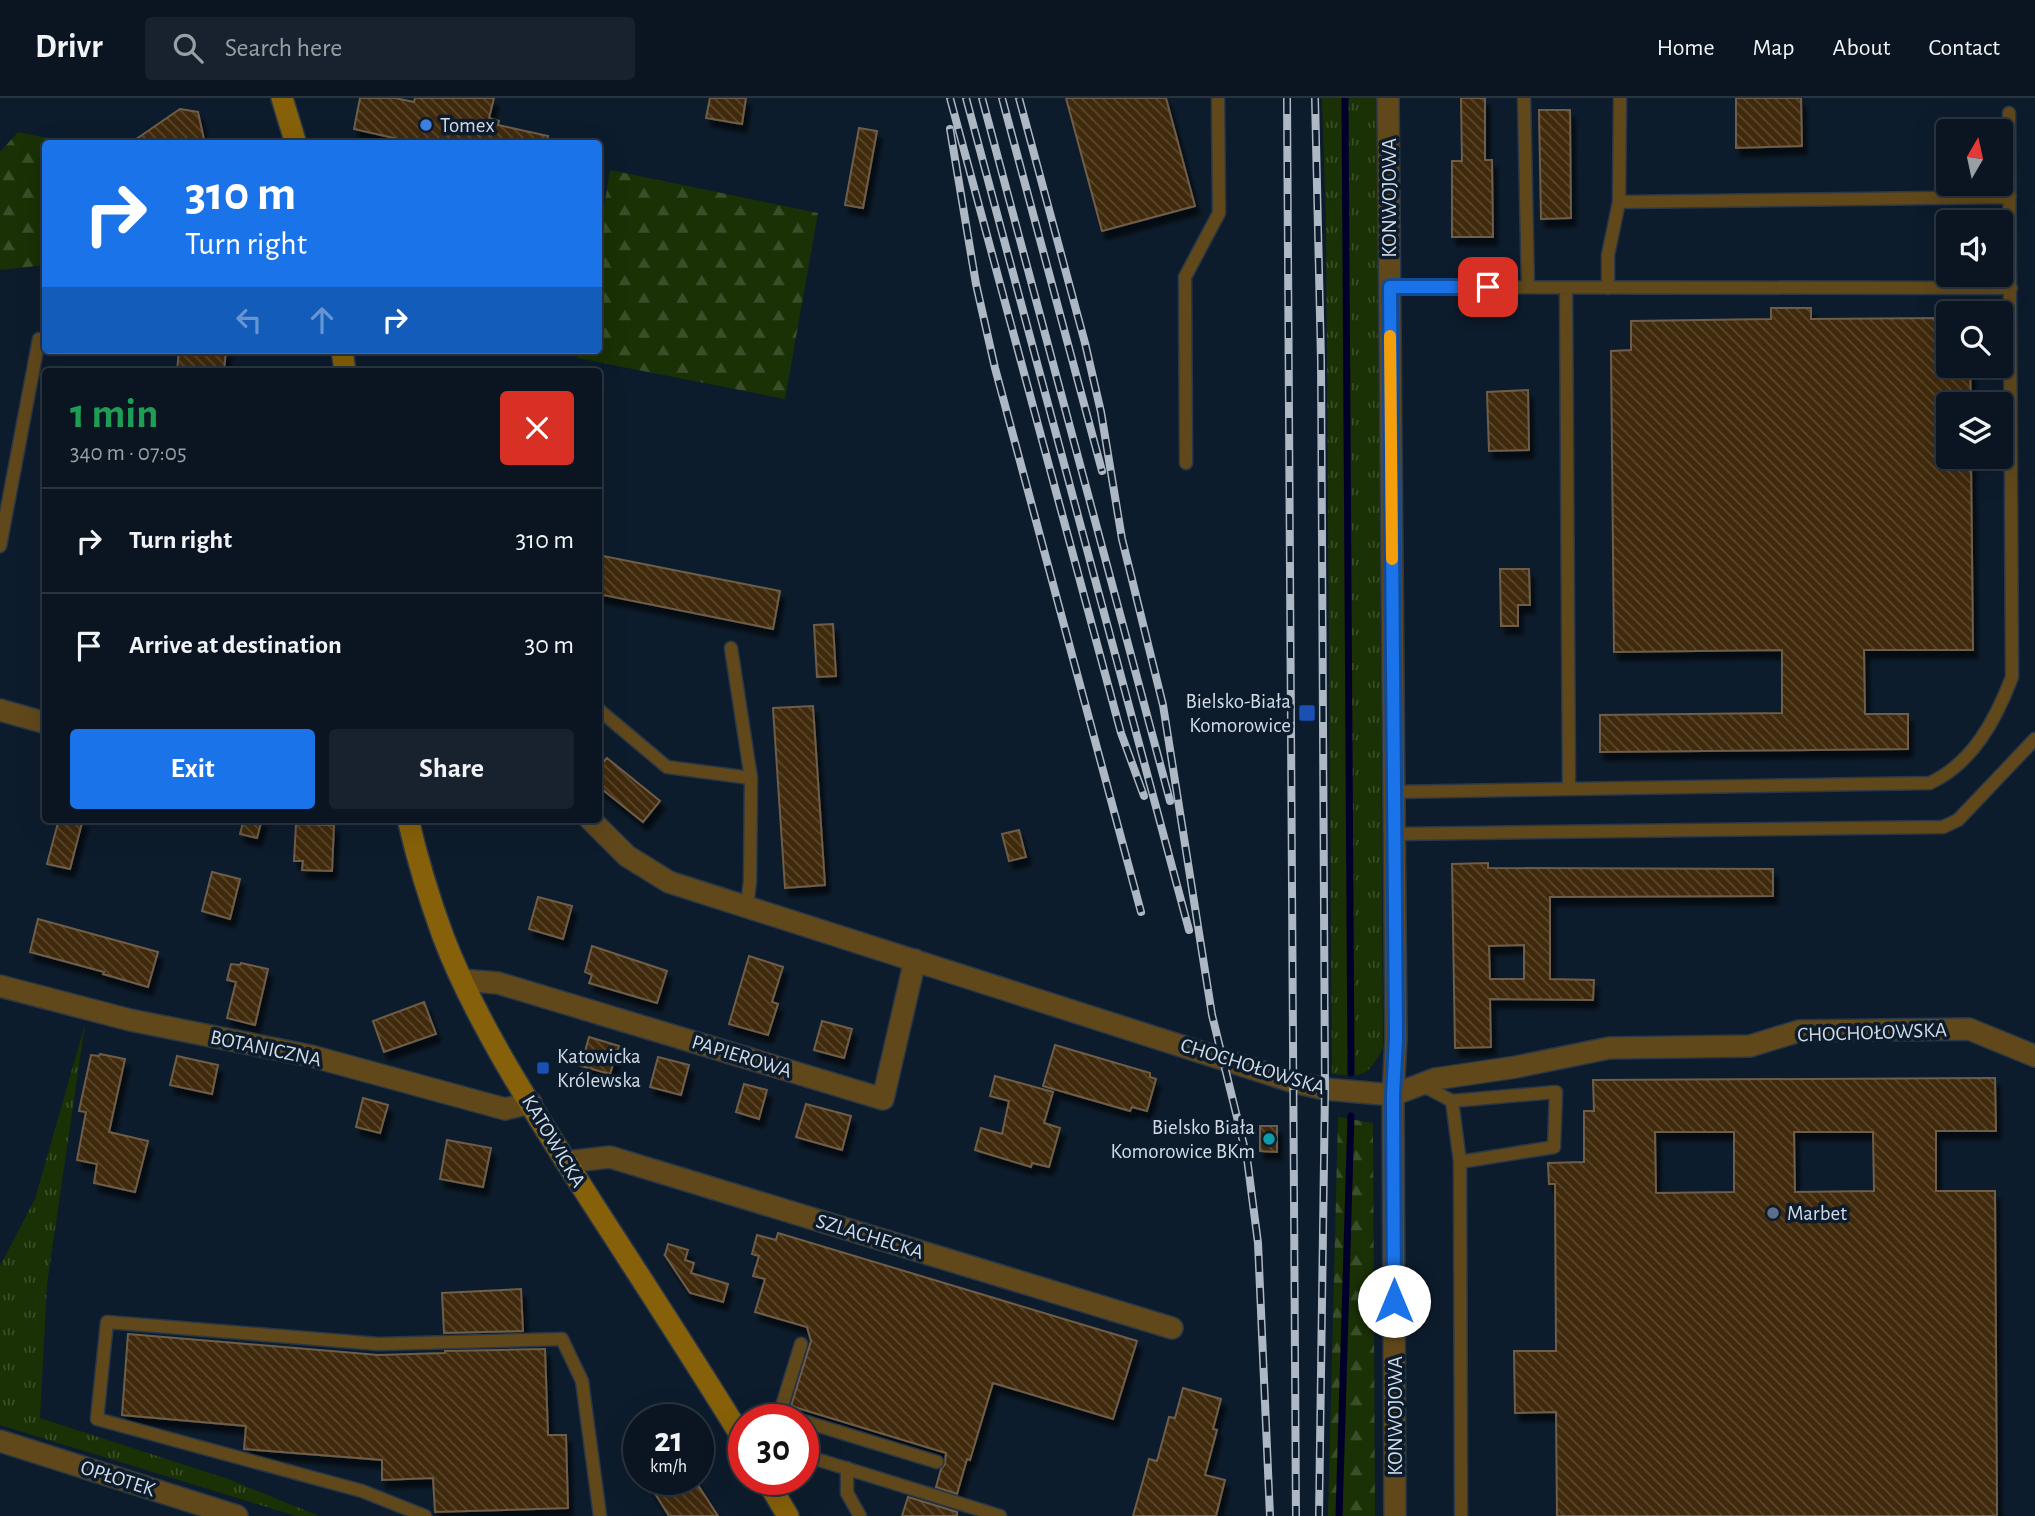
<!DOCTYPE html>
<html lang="en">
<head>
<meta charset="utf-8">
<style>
  :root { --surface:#0a1521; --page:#18222e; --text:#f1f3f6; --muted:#999fa5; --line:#2a343f; --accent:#1a73e8 }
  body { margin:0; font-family:"Alegreya Sans",sans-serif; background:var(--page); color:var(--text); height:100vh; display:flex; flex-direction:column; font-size:26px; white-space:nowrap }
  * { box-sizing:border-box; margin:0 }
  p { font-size:23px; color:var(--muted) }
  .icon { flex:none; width:38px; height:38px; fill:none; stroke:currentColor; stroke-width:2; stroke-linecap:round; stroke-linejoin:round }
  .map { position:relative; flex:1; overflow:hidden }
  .sheet { position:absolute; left:42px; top:270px; width:560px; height:455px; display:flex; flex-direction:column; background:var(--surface); border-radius:7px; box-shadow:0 7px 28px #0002,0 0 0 2px var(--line) }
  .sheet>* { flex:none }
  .top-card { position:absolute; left:42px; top:42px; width:560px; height:214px; border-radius:7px; box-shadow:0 7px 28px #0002,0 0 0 2px var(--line); background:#1a73e8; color:#fff; overflow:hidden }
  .needle { width:46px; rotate:9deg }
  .buttons { position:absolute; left:1936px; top:21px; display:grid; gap:14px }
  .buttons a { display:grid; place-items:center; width:77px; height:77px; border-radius:7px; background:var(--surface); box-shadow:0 7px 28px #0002,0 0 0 2px var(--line); font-size:35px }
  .speed { position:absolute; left:623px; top:1306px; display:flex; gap:14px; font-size:35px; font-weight:700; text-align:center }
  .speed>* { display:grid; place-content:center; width:91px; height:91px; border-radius:50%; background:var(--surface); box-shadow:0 7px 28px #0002,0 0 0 2px var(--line); line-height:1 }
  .speed small { font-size:18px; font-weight:400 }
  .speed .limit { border:10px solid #d22; background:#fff; color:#111 }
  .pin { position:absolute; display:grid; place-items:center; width:60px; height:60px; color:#fff; margin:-30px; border-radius:14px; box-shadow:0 4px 10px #0006 }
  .me { position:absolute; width:77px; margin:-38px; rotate:0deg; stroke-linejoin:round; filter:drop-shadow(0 0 5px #0008) }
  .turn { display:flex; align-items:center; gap:24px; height:147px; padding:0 28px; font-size:32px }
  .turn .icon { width:91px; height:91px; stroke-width:2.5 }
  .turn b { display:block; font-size:49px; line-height:60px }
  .lanes { display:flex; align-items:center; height:66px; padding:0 28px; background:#0003; justify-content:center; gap:35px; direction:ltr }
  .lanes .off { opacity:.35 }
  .round { display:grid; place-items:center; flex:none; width:74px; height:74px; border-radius:7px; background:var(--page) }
  .headline { display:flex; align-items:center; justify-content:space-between; height:119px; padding:0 28px }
  h1 { font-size:42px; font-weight:600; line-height:52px; color:#1e9e55 }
  .button { display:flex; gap:14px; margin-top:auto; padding:14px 28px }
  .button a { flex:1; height:80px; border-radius:7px; background:var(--accent); color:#fff; font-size:28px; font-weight:600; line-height:80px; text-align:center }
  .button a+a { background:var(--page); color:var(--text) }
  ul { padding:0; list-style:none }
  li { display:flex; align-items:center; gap:21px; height:105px; padding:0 28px; border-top:2px solid var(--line) }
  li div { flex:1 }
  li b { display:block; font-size:26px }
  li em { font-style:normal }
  header { display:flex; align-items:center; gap:42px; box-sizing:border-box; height:98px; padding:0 35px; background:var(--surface); border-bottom:2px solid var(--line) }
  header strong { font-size:33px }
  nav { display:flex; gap:38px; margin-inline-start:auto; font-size:24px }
  .search { width:490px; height:63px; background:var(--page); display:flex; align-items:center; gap:18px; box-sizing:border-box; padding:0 24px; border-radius:7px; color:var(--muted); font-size:26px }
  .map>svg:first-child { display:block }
  .grass { fill:url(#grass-tufts) }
  .forest { fill:url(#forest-firs) }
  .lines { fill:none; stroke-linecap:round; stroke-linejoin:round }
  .stream { stroke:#00002b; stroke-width:7 }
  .building { fill:url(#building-back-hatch); stroke:#6e5d48; stroke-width:2; fill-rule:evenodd; filter:url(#shadow) }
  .lane-casing { stroke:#293746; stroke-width:15 }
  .street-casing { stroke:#293746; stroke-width:24 }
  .secondary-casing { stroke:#293746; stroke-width:24 }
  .lane { stroke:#60481b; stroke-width:12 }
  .street { stroke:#60481b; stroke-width:21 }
  .secondary { stroke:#876109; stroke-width:21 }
  .rail-casing { stroke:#adb8c4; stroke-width:8 }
  .rail { stroke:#0d1c2c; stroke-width:5; stroke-dasharray:16; stroke-linecap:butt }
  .route-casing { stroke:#114b97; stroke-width:18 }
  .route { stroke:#1a73e8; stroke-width:12 }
  .slow { stroke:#f59e0b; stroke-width:12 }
  .shop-dot { fill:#3f7fe0; stroke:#0d1c2c; stroke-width:2.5 }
  .transit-dot { fill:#1a4fb4; stroke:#0d1c2c; stroke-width:2.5 }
  .culture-dot { fill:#0f9aa8; stroke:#0d1c2c; stroke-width:2.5 }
  .service-dot { fill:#5c6f8a; stroke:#0d1c2c; stroke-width:2.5 }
  .labels { text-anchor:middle; stroke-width:7; stroke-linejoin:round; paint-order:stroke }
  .poi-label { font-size:21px; fill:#d2dce7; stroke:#0d1c2c; text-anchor:start }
  .street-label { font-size:21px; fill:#d2dce7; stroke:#0d1c2c }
</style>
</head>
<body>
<header>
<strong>Drivr</strong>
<div class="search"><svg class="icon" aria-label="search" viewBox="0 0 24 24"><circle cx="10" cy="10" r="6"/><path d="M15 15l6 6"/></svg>Search here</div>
<nav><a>Home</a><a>Map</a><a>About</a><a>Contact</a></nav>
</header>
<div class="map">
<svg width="2035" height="1418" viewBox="0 0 2035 1418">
  <defs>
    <pattern id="grass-tufts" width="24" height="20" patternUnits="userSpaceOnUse" patternTransform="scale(1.75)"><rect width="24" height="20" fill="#193104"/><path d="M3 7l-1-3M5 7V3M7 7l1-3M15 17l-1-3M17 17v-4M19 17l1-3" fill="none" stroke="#3a4e29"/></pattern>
    <pattern id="forest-firs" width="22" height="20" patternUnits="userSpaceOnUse" patternTransform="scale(1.75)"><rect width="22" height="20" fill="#193104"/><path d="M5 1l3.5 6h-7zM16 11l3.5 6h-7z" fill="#3a4e29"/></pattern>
    <pattern id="building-back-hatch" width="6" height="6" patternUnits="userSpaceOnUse" patternTransform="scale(1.75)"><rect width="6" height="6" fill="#412a0a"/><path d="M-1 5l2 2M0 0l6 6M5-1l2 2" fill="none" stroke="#5c482e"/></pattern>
    <filter id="shadow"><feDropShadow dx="4.5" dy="8" stdDeviation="2" flood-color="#0009"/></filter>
  </defs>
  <rect width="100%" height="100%" fill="#0d1c2c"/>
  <!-- grass -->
  <path class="grass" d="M 1322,0 L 1377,0 L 1383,950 C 1368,978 1364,979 1332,976 L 1326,123 Z
    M 85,926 L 47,1186 L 40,1320 L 228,1381 L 319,1418 L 296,1418 L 0,1327 L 0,1168 L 35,1101 Z"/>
  <!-- forest -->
  <path class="forest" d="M 18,34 L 51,41 L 53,45 L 46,46 L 45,167 L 0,172 L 0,54 Z
    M 610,72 L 818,115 L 785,301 L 577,260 L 579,252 L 598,252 L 599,139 Z
    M 1338,1019 L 1373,1025 L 1375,1418 L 1328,1418 Z"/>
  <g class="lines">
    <!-- stream -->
    <path class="stream" d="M 1345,0 L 1351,975
      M 1339,1418 L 1351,1018"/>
  </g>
  <!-- building -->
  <path class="building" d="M 360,0 L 395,0 L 414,4 L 415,0 L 494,0 L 489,20 L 499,23 L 498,27 L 548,38 L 547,46 L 420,46 L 354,31 Z
    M 710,0 L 746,0 L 742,26 L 706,20 Z
    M 1066,0 L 1166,0 L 1195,108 L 1102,133 Z
    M 1461,0 L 1485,0 L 1485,62 L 1492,62 L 1493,139 L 1452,139 L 1452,63 L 1462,63 Z
    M 1736,0 L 1801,0 L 1802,48 L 1736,50 Z
    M 180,11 L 198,14 L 205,46 L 129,46 Z
    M 1539,12 L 1570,12 L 1571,120 L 1541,121 Z
    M 859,30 L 877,33 L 863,110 L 845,107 Z
    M 1771,210 L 1811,210 L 1811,221 L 1948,220 L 1948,268 L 1970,268 L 1971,306 L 1948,306 L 1948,359 L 1971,359 L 1973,552 L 1864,552 L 1865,616 L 1908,616 L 1908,651 L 1600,654 L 1600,617 L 1782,615 L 1782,552 L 1614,554 L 1611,253 L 1631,252 L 1631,223 L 1771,221 Z
    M 179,252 L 226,252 L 224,273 L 177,273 Z
    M 1528,292 L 1529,352 L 1489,353 L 1487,294 Z
    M 598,457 L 780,493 L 773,531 L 598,496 Z
    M 1500,471 L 1529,471 L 1530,507 L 1518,507 L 1518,528 L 1501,528 Z
    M 833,526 L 836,578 L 817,579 L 814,527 Z
    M 813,608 L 825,787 L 785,790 L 773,610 Z
    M 607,660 L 660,703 L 643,724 L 598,688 L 598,670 Z
    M 59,721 L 83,721 L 70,771 L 47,766 Z
    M 244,721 L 262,721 L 257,740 L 240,736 Z
    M 296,726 L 334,727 L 332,773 L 302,772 L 303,763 L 294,763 Z
    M 1019,732 L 1026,759 L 1009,763 L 1002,736 Z
    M 1488,765 L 1488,770 L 1773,771 L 1773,798 L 1550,799 L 1550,881 L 1594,882 L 1593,902 L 1490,901 L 1491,949 L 1455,950 L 1452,766 ZM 1524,847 L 1524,881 L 1490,881 L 1489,848 Z
    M 212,774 L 240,781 L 230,821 L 202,813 Z
    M 538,799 L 572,808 L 563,841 L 529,831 Z
    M 38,821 L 158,854 L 148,889 L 103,876 L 104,874 L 30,854 Z
    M 592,848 L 667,873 L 657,905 L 589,885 L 592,877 L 585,874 Z
    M 749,858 L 783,869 L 772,904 L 778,906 L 768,937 L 729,926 Z
    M 241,865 L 268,871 L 255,927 L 227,920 L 236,884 L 227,882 L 231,866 L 240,867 Z
    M 424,904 L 436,936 L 384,954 L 373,923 Z
    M 822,923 L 852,931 L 844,960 L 814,952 Z
    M 589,939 L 619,948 L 610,976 L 581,968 Z
    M 1055,947 L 1150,975 L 1150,979 L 1156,981 L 1147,1013 L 1132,1009 L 1130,1013 L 1043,988 Z
    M 100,956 L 125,961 L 109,1034 L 148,1043 L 135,1094 L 94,1085 L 97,1066 L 77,1062 L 86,1014 L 79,1013 L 91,957 L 99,958 Z
    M 177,958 L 218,967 L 212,996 L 170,987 Z
    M 658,959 L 689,967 L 681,997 L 650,989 Z
    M 995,978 L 1053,994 L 1044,1025 L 1060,1030 L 1049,1069 L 1032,1065 L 1031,1069 L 975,1052 L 981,1030 L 1002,1036 L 1009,1003 L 990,998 Z
    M 1995,980 L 1996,1033 L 1936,1033 L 1936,1093 L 1995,1093 L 1997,1418 L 1557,1418 L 1556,1314 L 1515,1315 L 1514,1253 L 1556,1253 L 1555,1086 L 1549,1086 L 1548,1065 L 1584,1064 L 1584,1013 L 1594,1013 L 1593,982 ZM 1655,1034 L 1734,1034 L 1734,1094 L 1656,1095 ZM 1794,1034 L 1873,1034 L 1874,1093 L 1795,1094 Z
    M 744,986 L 767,992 L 759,1021 L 736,1014 Z
    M 363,1000 L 388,1007 L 380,1035 L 356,1029 Z
    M 806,1006 L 851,1018 L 842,1052 L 796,1039 Z
    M 1260,1028 L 1277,1028 L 1277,1054 L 1260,1053 Z
    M 447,1042 L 491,1050 L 483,1089 L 440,1081 Z
    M 778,1135 L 1137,1243 L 1113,1321 L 993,1285 L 970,1362 L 967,1361 L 957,1396 L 936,1389 L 941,1371 L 945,1366 L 946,1355 L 791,1308 L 811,1243 L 807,1229 L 755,1214 L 765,1181 L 753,1178 L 759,1158 L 752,1156 L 757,1137 L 776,1142 Z
    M 668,1146 L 688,1152 L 685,1162 L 694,1165 L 691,1175 L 728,1186 L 723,1204 L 690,1195 L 664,1156 L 665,1157 Z
    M 521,1191 L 523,1233 L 444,1235 L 442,1195 Z
    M 128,1236 L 378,1257 L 445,1255 L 445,1253 L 545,1251 L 548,1337 L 566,1337 L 568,1410 L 435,1414 L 433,1380 L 382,1382 L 382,1362 L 244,1351 L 246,1328 L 122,1317 Z
    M 1183,1290 L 1221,1301 L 1213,1331 L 1217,1332 L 1205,1377 L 1225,1382 L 1216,1418 L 1133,1418 L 1149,1361 L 1157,1363 L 1169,1319 L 1175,1320 Z
    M 646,1381 L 694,1381 L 718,1418 L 669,1418 Z
    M 908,1399 L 957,1414 L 957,1418 L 902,1418 Z"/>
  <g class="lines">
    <!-- lane casing -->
    <g class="lane-casing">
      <path id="lane" d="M 1524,0 L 1528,189
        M 1619,104 L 1620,0
        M 1390,189 L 2011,190
        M 1566,190 L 1569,691
        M 1608,190 L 1608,157 L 1619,104 L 2010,99
        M 1186,365 L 1185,179 L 1219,115 L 1218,0
        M 0,448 L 39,241
        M 731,550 L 751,680
        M 598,611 L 667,669 L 751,680 L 750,783 L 747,809
        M 1394,694 L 1930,685 C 1973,665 1996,621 2012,579 L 2009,15
        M 1394,736 L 1943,729 L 1958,722 L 2035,641
        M 1420,986 L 1452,1003 L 1460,1064 L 1461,1418
        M 1452,1003 L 1556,994 L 1554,1049 L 1460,1064
        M 778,1321 L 801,1246
        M 803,1323 L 937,1364
        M 803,1357 L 1000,1418
        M 847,1370 L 847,1395 L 860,1418
        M 425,1418 L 362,1393 L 97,1321 L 107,1224 L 379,1246 L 562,1241 L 582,1283 L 600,1418"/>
    </g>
    <!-- street casing -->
    <g class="street-casing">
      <path id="street" d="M 1388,0 L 1396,941 L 1393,997 L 1395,1418
        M 0,612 L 46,625
        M 590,721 L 627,758 L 669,784 L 1294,984 L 1325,991 L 1393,997 L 1435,981 L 1516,969 L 1609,950 L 1750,948 L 1799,933 L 1969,931 L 2035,958
        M 462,882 L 498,885 L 883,1001 L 915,862
        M 0,888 L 130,922 L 311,958 L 505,1011 L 531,1005
        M 566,1064 L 610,1059 L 1172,1230
        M 0,1343 L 237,1418"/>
    </g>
    <!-- secondary casing -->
    <g class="secondary-casing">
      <path id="secondary" d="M 282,0 L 296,46
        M 342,252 L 345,273
        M 408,721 C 417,760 429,800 443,838 C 477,928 541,1024 593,1106 C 644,1185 695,1263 744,1343
        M 766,1381 L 788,1418"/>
    </g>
    <!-- lane -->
    <use href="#lane" class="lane"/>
    <!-- street -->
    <use href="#street" class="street"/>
    <!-- secondary -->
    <use href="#secondary" class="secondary"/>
    <!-- rail casing -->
    <g class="rail-casing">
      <path id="rail" d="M 950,0 L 1121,635 L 1144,698
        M 966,0 L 1189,832
        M 982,0 L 1170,703
        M 1002,0 L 1102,373
        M 1019,0 L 1085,245 L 1101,314 L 1122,441 L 1163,607 L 1212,917 L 1247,1060 L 1258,1145 L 1270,1418
        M 1287,0 L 1296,1418
        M 1315,0 L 1321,262 L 1325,991 L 1319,1418
        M 950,31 L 976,186 L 995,270 L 1141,814"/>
    </g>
    <!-- rail -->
    <use href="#rail" class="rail"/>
  </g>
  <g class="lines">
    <!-- route casing -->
    <g class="route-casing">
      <path id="route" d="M 1394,1203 L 1393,997 L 1396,941 L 1390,189 L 1488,189"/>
    </g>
    <!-- route -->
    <use href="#route" class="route"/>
    <!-- slow -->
    <path class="slow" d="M 1390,238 L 1392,461"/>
  </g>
  <!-- markers -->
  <circle class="shop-dot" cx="426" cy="27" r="7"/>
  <g class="transit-dot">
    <rect x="1298" y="606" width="18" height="18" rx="3.5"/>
    <rect x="536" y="963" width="14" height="14" rx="3.5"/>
  </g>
  <circle class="culture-dot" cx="1269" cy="1041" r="7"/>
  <circle class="service-dot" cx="1773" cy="1115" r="7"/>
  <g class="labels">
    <!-- poi labels -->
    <g class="poi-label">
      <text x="440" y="34">Tomex</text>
      <text x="1291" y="610" text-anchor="end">Bielsko-Biała<tspan x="1291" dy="24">Komorowice</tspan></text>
      <text x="557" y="965">Katowicka<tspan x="557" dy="24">Królewska</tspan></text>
      <text x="1255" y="1036" text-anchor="end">Bielsko Biała<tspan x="1255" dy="24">Komorowice BKm</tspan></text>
      <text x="1787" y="1122">Marbet</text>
    </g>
    <!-- street labels -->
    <g class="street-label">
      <text transform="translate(1389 100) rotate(-90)" y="7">KONWOJOWA</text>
      <text transform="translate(1872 934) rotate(-2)" y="7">CHOCHOŁOWSKA</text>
      <text transform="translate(266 950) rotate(12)" y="7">BOTANICZNA</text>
      <text transform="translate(742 958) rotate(17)" y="7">PAPIEROWA</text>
      <text transform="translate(1253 968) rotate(17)" y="7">CHOCHOŁOWSKA</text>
      <text transform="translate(554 1043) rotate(59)" y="7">KATOWICKA</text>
      <text transform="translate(870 1138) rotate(17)" y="7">SZLACHECKA</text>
      <text transform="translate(1395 1318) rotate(-90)" y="7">KONWOJOWA</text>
      <text transform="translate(118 1380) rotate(18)" y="7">OPŁOTEK</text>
    </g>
  </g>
</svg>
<div class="buttons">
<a><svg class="needle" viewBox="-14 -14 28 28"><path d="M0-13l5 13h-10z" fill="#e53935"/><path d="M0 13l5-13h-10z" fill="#999fa5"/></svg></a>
<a><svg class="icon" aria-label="sound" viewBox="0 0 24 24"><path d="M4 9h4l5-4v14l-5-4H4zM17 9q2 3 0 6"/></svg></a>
<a><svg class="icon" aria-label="search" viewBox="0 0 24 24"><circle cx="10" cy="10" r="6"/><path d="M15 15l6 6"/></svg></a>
<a><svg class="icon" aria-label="layers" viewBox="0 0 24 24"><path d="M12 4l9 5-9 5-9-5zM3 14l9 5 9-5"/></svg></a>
</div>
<div class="speed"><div>21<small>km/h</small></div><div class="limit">30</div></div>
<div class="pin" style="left:1488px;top:189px;background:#d93025"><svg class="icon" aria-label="arrive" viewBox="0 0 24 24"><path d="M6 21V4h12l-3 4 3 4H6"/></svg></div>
<svg class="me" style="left:1394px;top:1203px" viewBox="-20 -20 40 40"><circle r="19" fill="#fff"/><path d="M0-13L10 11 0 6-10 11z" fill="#1a73e8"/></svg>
<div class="top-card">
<div class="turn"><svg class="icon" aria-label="right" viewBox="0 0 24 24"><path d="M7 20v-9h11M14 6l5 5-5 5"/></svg><div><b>310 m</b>Turn right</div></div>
<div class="lanes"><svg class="icon off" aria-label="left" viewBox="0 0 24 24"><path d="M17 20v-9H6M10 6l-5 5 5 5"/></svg><svg class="icon off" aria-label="ahead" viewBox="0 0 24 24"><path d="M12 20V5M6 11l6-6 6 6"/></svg><svg class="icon" aria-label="right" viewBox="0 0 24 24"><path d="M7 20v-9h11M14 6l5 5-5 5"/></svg></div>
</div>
<section class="sheet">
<div class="headline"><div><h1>1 min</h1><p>340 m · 07:05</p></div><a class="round" style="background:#d93025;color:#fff"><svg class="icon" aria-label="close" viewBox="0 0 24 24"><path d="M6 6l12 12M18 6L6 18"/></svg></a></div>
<ul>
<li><svg class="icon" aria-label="right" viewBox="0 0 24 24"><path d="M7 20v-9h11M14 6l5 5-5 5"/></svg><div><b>Turn right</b></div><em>310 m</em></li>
<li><svg class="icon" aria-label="arrive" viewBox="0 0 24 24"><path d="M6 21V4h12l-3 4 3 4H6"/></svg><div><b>Arrive at destination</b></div><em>30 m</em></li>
</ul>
<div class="button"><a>Exit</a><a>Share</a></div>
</section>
</div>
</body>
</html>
